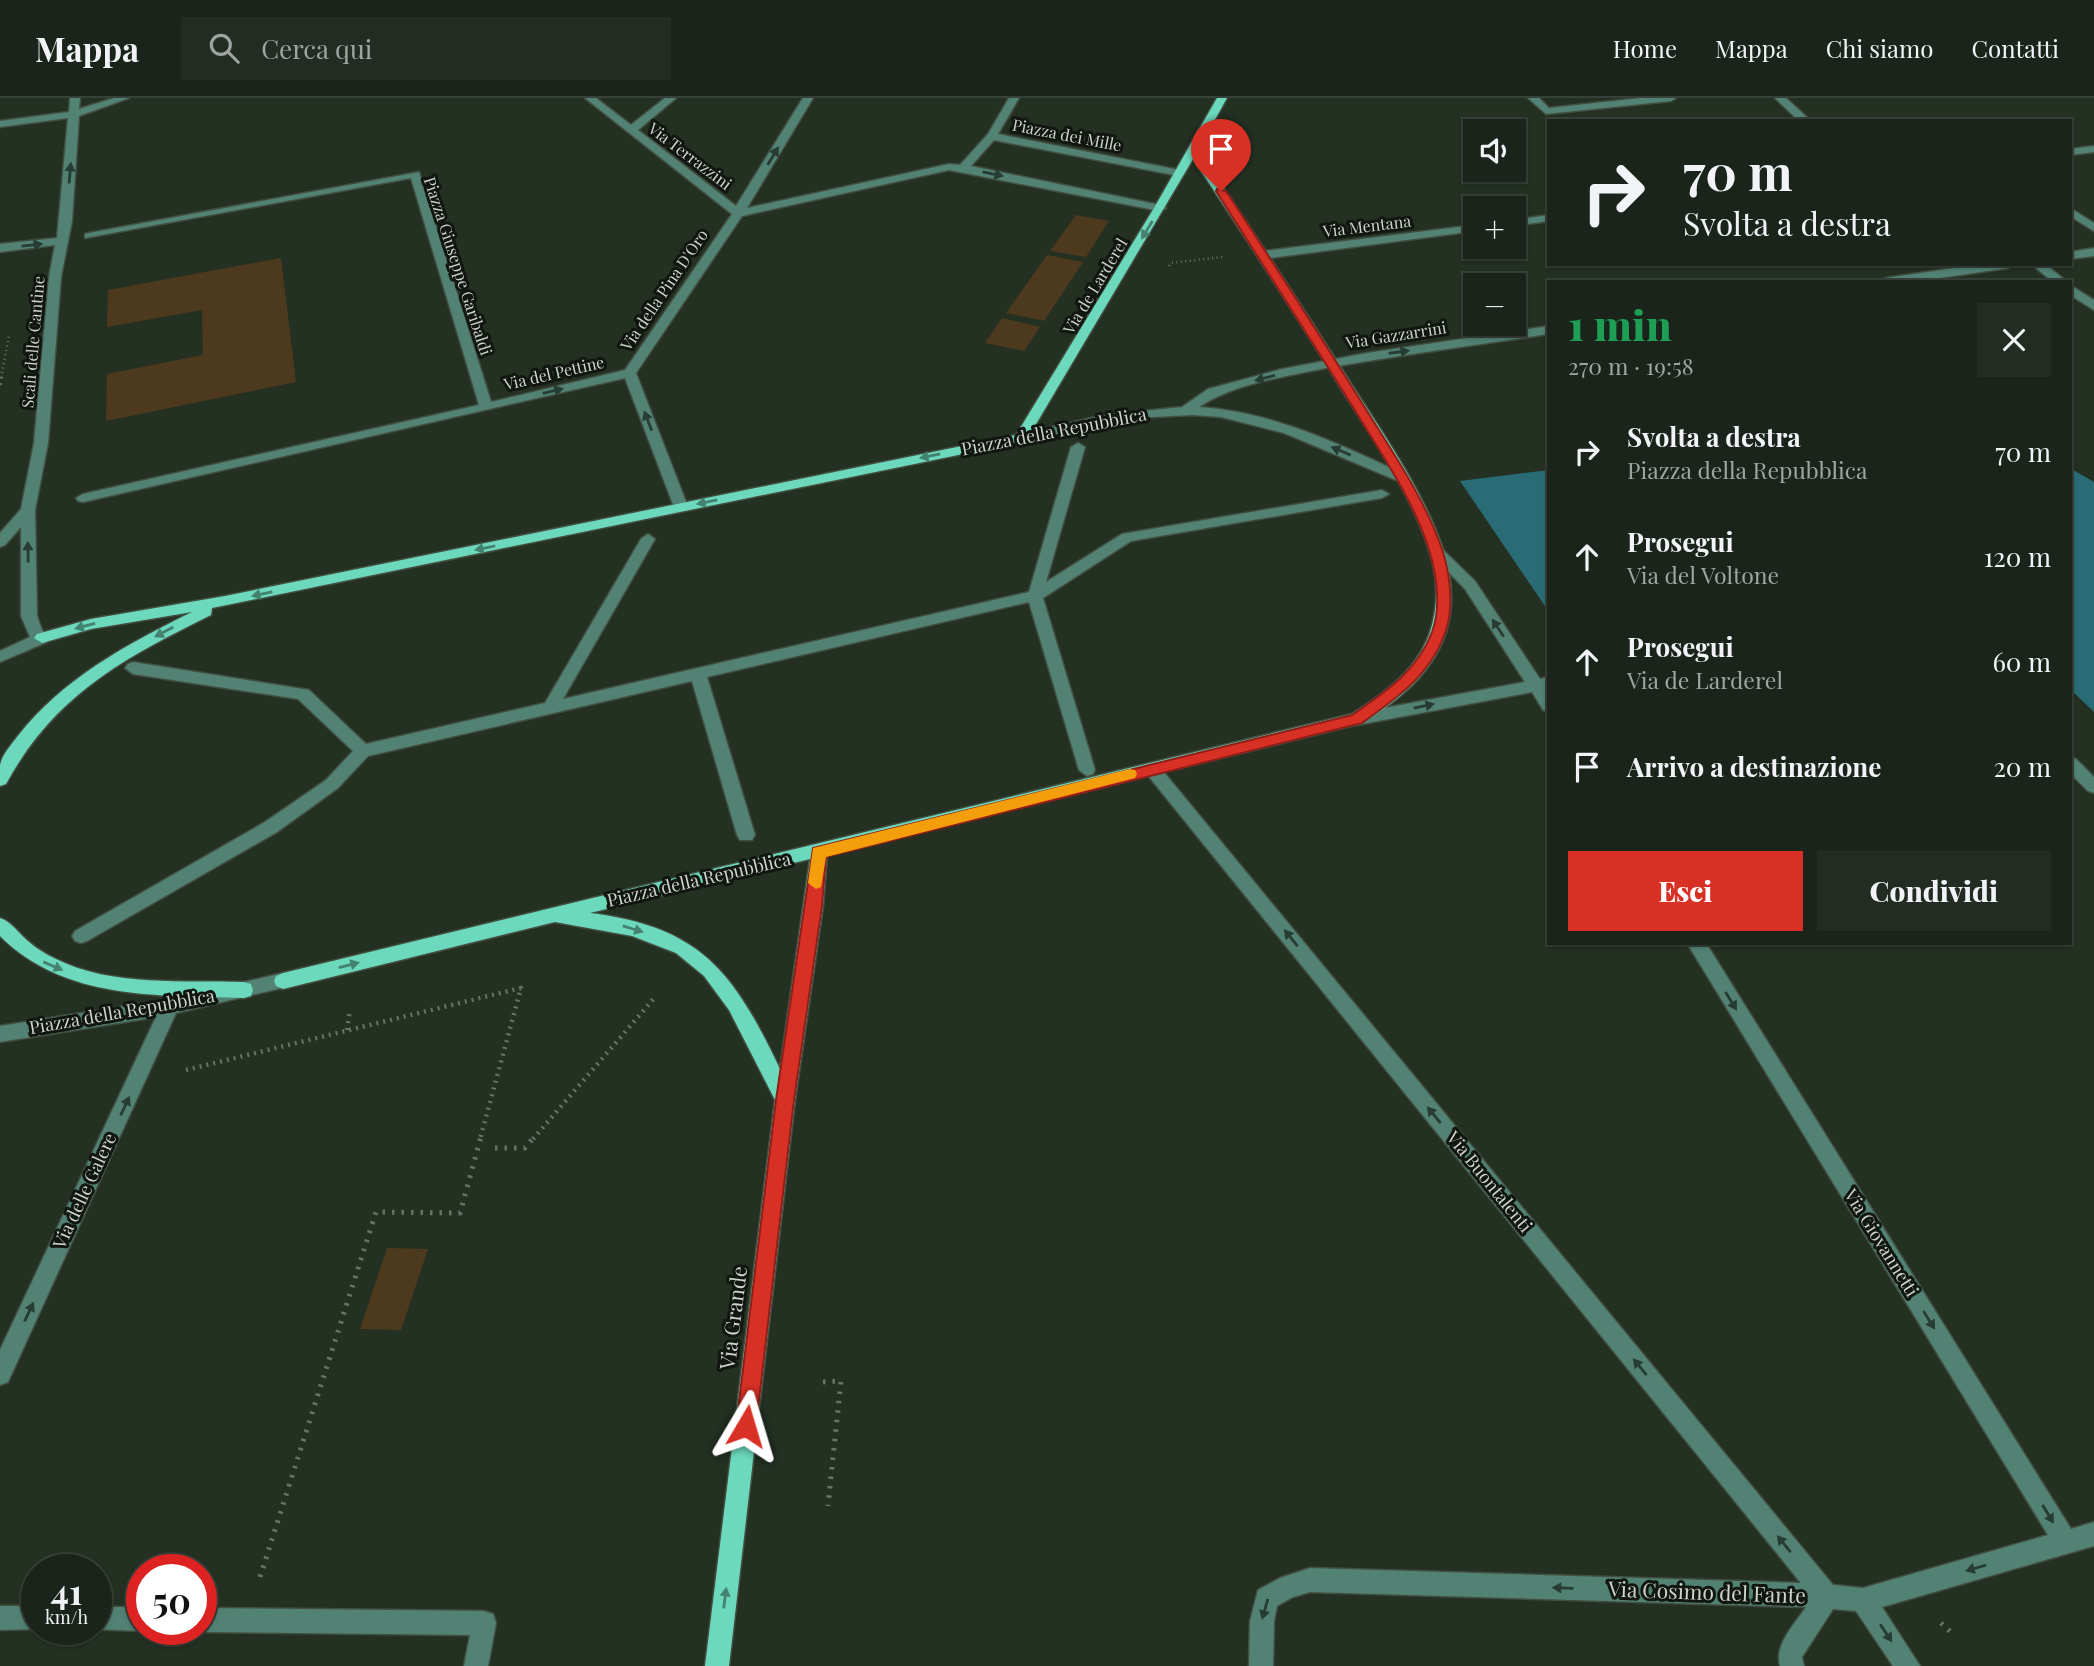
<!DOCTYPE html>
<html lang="it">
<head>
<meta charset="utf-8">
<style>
  :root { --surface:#1a241a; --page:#232c23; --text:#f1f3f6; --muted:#9fa4a2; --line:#384139; --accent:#d93025 }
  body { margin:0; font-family:"Playfair Display",serif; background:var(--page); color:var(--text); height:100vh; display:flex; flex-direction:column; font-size:26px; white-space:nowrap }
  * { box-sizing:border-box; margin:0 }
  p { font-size:23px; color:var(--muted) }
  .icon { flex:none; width:38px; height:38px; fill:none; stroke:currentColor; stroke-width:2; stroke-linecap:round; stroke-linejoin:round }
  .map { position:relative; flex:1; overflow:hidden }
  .panel { position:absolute; left:1547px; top:182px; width:525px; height:665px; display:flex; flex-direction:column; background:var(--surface); border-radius:0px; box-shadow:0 2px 5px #0004,0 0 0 2px var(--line) }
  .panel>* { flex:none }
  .guide { position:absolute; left:1547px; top:21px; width:525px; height:147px; border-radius:0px; box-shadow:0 2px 5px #0004,0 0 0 2px var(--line); background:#1a241a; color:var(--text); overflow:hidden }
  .buttons { position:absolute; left:1463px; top:21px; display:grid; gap:14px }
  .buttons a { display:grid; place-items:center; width:63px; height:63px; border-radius:0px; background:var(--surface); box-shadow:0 2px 5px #0004,0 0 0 2px var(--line); font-size:35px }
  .speed { position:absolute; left:21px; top:1456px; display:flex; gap:14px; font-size:35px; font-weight:700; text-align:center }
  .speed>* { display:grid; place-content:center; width:91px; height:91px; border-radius:50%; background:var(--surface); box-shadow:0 2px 5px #0004,0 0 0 2px var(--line); line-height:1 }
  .speed small { font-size:18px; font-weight:400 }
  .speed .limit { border:10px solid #d22; background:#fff; color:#111 }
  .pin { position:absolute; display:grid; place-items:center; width:60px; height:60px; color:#fff; margin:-72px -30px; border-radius:50% 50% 50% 0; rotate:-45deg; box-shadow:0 0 7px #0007 }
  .pin .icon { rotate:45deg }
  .me { position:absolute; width:77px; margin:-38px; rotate:7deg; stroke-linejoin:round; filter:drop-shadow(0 0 5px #0008) }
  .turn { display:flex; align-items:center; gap:24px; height:147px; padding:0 21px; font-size:32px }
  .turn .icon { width:91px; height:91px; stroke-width:2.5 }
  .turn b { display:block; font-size:49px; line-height:60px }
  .round { display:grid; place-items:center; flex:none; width:74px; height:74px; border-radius:0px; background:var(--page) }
  .overview { display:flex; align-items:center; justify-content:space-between; height:119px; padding:0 21px }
  h1 { font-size:42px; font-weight:800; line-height:52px; color:#1e9e55 }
  .primary-button { display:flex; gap:14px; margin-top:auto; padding:14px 21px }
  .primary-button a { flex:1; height:80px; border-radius:0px; background:var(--accent); color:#fff; font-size:28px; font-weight:800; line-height:80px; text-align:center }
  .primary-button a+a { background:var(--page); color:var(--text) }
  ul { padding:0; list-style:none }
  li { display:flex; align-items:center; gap:21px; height:105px; padding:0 21px }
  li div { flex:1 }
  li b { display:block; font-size:26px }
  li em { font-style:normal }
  header { display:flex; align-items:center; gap:42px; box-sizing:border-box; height:98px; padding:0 35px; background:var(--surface); border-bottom:2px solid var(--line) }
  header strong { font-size:33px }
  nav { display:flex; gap:38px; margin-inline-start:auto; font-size:24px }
  .search { width:490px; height:63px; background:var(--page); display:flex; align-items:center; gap:18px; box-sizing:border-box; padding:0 24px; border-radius:0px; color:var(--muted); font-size:26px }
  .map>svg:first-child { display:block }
  .green { fill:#4d3a1e }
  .water { fill:#296c75 }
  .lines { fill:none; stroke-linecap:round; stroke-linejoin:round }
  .minor-casing { stroke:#414e40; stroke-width:3 }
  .major-casing { stroke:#414e40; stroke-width:3 }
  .path-far3 { stroke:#687367; stroke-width:2.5; stroke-dasharray:1 3.5; stroke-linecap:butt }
  .path-far2 { stroke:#687367; stroke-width:3.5; stroke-dasharray:2 4.5; stroke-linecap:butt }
  .path-far1 { stroke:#687367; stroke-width:4.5; stroke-dasharray:2 5; stroke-linecap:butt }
  .path { stroke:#687367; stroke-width:5; stroke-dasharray:2.5 7; stroke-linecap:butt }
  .minor { fill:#518274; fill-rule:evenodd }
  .major { fill:#6cd9bd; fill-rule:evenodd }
  .oneway { fill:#273c33 }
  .oneway2 { fill:#43826f }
  .route { fill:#d93025; stroke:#8d1f18; stroke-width:2 }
  .slow { fill:#f59e0b }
  .labels { text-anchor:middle; stroke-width:6; stroke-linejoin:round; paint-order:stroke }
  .far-street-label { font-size:16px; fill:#ccd4cb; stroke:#111710 }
  .street-label { font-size:18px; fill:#ccd4cb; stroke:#111710 }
  .near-street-label { font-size:21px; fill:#ccd4cb; stroke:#111710 }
</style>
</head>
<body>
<header>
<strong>Mappa</strong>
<div class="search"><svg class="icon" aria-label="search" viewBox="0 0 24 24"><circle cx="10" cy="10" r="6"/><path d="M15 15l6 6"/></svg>Cerca qui</div>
<nav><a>Home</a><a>Mappa</a><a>Chi siamo</a><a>Contatti</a></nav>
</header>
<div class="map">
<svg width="2094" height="1568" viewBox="0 0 2094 1568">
  <rect width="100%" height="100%" fill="#233022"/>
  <!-- green -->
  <path class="green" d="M 1076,117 L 1109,123 L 1086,159 L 1050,153 Z
    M 1047,157 L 1083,164 L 1044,223 L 1006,215 Z
    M 281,160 L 296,284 L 106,323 L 107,276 L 203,257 L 202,212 L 107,229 L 108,192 Z
    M 1002,220 L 1040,229 L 1024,253 L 985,245 Z
    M 387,1150 L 428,1151 L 401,1232 L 360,1231 Z"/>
  <!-- water -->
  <path class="water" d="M 2070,370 L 2094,384 L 2094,614 L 2070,591 Z
    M 1549,372 L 1549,514 L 1460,383 Z"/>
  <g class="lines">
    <!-- minor casing -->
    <g class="minor-casing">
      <path id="minor" d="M 70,0 L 80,0 L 79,11 L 114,0 L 129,0 L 79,18 L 72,123 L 61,179 L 48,345 L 35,412 L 37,518 L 42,532 L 50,540 L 47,544 L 0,564 L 0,553 L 30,539 L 21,518 L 21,429 L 5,447 L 0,449 L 0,435 L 21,411 L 34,345 L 49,179 L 55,147 L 0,154 L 0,146 L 57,140 L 68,20 L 0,29 L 0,23 L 69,14 Z
        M 585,0 L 596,0 L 631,27 L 665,0 L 676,0 L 638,32 L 736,108 L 803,0 L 813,0 L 747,110 L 949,66 L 960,67 L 988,36 L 1009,0 L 1019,0 L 998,36 L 1179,72 L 1185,75 L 1179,78 L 994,42 L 971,68 L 1160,107 L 1166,110 L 1160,113 L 949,72 L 742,118 L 636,275 L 688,409 L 686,412 L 676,412 L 674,409 L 625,280 L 83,404 L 78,403 L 76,400 L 83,396 L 479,307 L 411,80 L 85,140 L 85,136 L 89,135 L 419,74 L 491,304 L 625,272 L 732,116 Z
        M 1528,0 L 1539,0 L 1549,10 L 1641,0 L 1676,0 L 1671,3 L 1546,16 Z
        M 1775,0 L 1786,0 L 1811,23 L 1799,23 Z
        M 2094,48 L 2094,54 L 2070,57 L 2070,51 Z
        M 2070,110 L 2094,125 L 2094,133 L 2070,118 Z
        M 1549,117 L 1549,123 L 1514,128 L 1514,122 Z
        M 1475,127 L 1475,133 L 1263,161 L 1257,157 L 1263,153 Z
        M 2094,150 L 2094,158 L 2070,161 L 2070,154 Z
        M 1982,166 L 2014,166 L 2008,170 L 1912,184 L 1880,184 L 1886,180 Z
        M 2031,166 L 2045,166 L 2067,184 L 2053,184 Z
        M 2070,187 L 2094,202 L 2094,212 L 2070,197 Z
        M 1549,228 L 1549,236 C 1475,247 1400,257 1326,270 C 1284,279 1235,285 1199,309 C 1274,314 1341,347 1408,378 L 1408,384 L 1403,385 L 1284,335 L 1221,319 L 1192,317 L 1134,320 L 1021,344 L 1014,340 L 1021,336 L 1105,317 L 1182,309 L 1208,291 L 1282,271 L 1367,255 Z
        M 1078,345 L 1085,349 L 1046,484 L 1122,436 L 1382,392 L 1389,396 L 1382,400 L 1131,443 L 1043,500 L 1095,672 L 1093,676 L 1087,678 L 1079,672 L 1029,504 L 707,579 L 755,737 L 752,742 L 740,742 L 737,737 L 692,583 L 368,658 L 338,690 L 277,734 L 87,843 L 81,845 L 75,843 L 72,838 L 75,833 L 265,724 L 326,682 L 353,653 L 298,601 L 133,576 L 125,570 L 128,566 L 133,564 L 309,592 L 366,646 L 545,605 L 641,441 L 648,436 L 655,441 L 563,601 L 1029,494 L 1071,349 Z
        M 1436,448 L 1441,450 L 1475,483 L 1540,581 L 1549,579 L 1549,591 L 1546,591 L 1549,595 L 1549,614 L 1543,612 L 1532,594 L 1357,627 L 1351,625 L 1349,621 L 1351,617 L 1357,615 L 1525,584 L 1465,491 L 1431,456 L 1429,453 Z
        M 2070,659 L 2076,661 L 2094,679 L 2094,695 L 2088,693 L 2070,675 Z
        M 1152,665 L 1158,667 L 1833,1487 L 1863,1490 L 2048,1437 L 1687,845 L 1706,845 L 2071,1431 L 2094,1424 L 2094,1448 L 1882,1509 L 1920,1568 L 1893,1568 L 1856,1513 L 1833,1511 L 1802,1559 L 1804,1568 L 1780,1568 C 1774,1547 1794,1527 1806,1509 L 1310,1494 L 1293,1499 L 1277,1508 L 1274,1523 L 1273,1568 L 1249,1568 L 1250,1523 L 1258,1492 L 1280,1480 L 1310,1470 L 1801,1485 L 1146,675 L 1144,671 L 1146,667 Z
        M 283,875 L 290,878 L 292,883 L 290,888 L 176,915 L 8,1284 L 0,1287 L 0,1252 L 156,919 L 0,944 L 0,928 L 170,901 Z
        M 0,1508 L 37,1508 L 37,1531 L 39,1531 L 0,1532 Z
        M 96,1509 L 142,1509 L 142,1531 L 147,1531 L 142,1533 L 91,1531 L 96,1531 Z
        M 201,1510 L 484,1513 L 493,1516 L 496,1525 L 488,1568 L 464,1568 L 470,1537 L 201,1534 L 194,1531 L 201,1531 Z"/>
    </g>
    <!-- major casing -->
    <g class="major-casing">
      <path id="major" d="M 1217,0 L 1227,0 L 1198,52 C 1251,130 1302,208 1352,287 C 1386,340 1424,394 1444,454 C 1450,474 1453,497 1450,517 C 1442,568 1403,599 1363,625 L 827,757 L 823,808 L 795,1002 L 729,1568 L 705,1568 L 775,1002 L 729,912 L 704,878 L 676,855 L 632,838 L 555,824 L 283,891 L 276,888 L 274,883 L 276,878 L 283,875 L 1352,616 C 1390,592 1426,565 1434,518 C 1438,498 1436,475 1430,455 C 1412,398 1377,347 1345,297 C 1296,217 1245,139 1193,61 L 1026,343 L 212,510 L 211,517 C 123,561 55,596 6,686 L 0,688 C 0,682 0,673 0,667 C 2,657 11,647 17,639 C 62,581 127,546 192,514 L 91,531 L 42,545 L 34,540 L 37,536 L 91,521 L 225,498 L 1016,337 L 1154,110 ZM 810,761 L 780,971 C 734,875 702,829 590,815 Z
        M 0,820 C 12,824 19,836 29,844 C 36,850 47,857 56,861 C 112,889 184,882 244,884 L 251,886 L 253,892 L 251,898 L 244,900 C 159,897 65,903 0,838 Z"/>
    </g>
    <!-- path-far3 -->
    <path class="path-far3" d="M 1169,168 L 1171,165 L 1222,159
      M 2,275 L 9,238"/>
    <!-- path-far2 -->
    <path class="path-far2" d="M 0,287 L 2,274"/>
    <!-- path-far1 -->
    <path class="path-far1" d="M 347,932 L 350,912
      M 186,972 L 521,890 L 480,1041
      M 533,1041 L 656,898"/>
    <!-- path -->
    <path class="path" d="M 495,1050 L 525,1050 L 534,1039
      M 823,1284 L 841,1283 L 828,1408
      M 260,1479 L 376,1114 L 460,1115 L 481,1039
      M 1941,1525 L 1951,1534"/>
    <!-- minor -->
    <use href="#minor" class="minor"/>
    <!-- major -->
    <use href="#major" class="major"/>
  </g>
  <!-- one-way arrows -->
  <defs><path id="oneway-solid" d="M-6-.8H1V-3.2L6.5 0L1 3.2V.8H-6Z" transform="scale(1.75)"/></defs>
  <g class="oneway">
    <use href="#oneway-solid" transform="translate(773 58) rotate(-59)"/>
    <use href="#oneway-solid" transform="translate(70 75) rotate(-85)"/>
    <use href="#oneway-solid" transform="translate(993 76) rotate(12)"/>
    <use href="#oneway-solid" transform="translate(32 147) rotate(-6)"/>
    <use href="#oneway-solid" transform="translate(1399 254) rotate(-8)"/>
    <use href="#oneway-solid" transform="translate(1265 280) rotate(165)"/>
    <use href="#oneway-solid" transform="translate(553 293) rotate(-13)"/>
    <use href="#oneway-solid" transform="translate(648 323) rotate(-111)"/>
    <use href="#oneway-solid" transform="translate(1341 353) rotate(-157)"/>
    <use href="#oneway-solid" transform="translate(28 454) rotate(-91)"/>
    <use href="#oneway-solid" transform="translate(1498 530) rotate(-123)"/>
    <use href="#oneway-solid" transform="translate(1424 608) rotate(-11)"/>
    <use href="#oneway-solid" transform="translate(1291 840) rotate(-129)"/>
    <use href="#oneway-solid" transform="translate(1731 903) rotate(58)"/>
    <use href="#oneway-solid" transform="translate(125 1008) rotate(-65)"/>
    <use href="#oneway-solid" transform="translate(1434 1017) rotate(-129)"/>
    <use href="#oneway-solid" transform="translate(29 1214) rotate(-65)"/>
    <use href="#oneway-solid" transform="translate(1929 1222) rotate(58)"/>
    <use href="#oneway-solid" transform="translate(1640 1269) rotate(-129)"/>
    <use href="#oneway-solid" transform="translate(2048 1416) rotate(59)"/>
    <use href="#oneway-solid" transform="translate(1784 1446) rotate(-129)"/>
    <use href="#oneway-solid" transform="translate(1976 1470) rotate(164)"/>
    <use href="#oneway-solid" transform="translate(1563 1490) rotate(-178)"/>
    <use href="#oneway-solid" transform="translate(1265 1511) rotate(106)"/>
    <use href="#oneway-solid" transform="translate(1886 1535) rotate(56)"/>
  </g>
  <g class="oneway2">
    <use href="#oneway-solid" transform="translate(1147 132) rotate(121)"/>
    <use href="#oneway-solid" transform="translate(930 358) rotate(168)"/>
    <use href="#oneway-solid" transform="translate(707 404) rotate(168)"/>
    <use href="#oneway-solid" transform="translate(485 450) rotate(168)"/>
    <use href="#oneway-solid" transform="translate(262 496) rotate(168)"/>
    <use href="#oneway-solid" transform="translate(85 528) rotate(165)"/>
    <use href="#oneway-solid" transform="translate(164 534) rotate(152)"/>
    <use href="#oneway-solid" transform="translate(633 831) rotate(17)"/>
    <use href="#oneway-solid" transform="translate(349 867) rotate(-14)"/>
    <use href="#oneway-solid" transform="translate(53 868) rotate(23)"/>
    <use href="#oneway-solid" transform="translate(725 1500) rotate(-83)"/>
  </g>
  <!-- route -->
  <path class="route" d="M 1217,91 L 1226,93 C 1274,166 1321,239 1367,313 C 1395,358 1426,403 1443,454 C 1450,477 1454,508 1446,532 C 1432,576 1397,600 1362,625 L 826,759 L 822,808 L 794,1002 L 756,1328 L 753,1335 L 746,1338 L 739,1335 L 736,1328 L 776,1002 L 813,750 L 1352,617 C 1385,594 1417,574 1432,534 C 1441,510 1437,479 1430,455 C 1415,404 1383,359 1356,314 C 1310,240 1263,167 1216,93 Z"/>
  <!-- slow -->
  <path class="slow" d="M 1130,671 L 1135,672 L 1137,676 L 1135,680 L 826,759 L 821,789 L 816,791 L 808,785 L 813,750 Z"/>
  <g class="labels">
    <!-- far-street labels -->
    <g class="far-street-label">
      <text transform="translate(1067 37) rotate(11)" y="6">Piazza dei Mille</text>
      <text transform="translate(690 58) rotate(37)" y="6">Via Terrazzini</text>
      <text transform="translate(1367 128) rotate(-7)" y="6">Via Mentana</text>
      <text transform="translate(458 168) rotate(72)" y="6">Piazza Giuseppe Garibaldi</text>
      <text transform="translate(1095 188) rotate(-59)" y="6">Via de Larderel</text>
      <text transform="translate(664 192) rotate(-56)" y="6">Via della Pina D'Oro</text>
      <text transform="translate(1396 237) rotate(-9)" y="6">Via Gazzarrini</text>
      <text transform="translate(33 244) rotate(-85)" y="6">Scali delle Cantine</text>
      <text transform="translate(554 275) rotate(-13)" y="6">Via del Pettine</text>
    </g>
    <!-- street labels -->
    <g class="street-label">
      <text transform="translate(1054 334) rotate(-11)" y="6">Piazza della Repubblica</text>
      <text transform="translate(699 782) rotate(-13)" y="6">Piazza della Repubblica</text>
      <text transform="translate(122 914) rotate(-10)" y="6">Piazza della Repubblica</text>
      <text transform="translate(1489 1084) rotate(51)" y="6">Via Buontalenti</text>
      <text transform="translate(85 1093) rotate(-65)" y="6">Via delle Galere</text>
      <text transform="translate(1881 1145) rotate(58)" y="6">Via Giovannetti</text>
    </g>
    <!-- near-street labels -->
    <g class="near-street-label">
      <text transform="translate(734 1220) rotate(-83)" y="7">Via Grande</text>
      <text transform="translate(1707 1495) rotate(2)" y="7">Via Cosimo del Fante</text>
    </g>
  </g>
</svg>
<div class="buttons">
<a><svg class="icon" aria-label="sound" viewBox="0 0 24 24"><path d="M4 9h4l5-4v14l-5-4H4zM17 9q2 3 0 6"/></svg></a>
<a>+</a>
<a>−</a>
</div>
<div class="speed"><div>41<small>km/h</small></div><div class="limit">50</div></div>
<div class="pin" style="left:1221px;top:93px;background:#d93025"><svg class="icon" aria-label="arrive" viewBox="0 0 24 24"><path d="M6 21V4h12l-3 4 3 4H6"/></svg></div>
<svg class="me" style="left:746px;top:1328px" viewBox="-20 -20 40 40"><path d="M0-17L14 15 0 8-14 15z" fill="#d93025" stroke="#fff" stroke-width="4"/></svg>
<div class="guide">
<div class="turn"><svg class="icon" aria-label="right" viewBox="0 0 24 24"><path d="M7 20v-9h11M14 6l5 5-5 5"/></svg><div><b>70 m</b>Svolta a destra</div></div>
</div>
<section class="panel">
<div class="overview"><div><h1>1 min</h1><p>270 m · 19:58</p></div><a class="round"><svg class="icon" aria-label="close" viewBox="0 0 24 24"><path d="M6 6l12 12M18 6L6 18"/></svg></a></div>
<ul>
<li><svg class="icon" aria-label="right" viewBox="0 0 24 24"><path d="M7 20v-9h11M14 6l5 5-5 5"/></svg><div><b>Svolta a destra</b><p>Piazza della Repubblica</p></div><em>70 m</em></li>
<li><svg class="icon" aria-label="ahead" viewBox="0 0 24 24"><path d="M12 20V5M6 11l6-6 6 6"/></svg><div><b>Prosegui</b><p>Via del Voltone</p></div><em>120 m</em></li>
<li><svg class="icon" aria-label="ahead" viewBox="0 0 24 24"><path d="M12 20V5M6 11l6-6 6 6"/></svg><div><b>Prosegui</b><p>Via de Larderel</p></div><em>60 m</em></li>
<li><svg class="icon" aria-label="arrive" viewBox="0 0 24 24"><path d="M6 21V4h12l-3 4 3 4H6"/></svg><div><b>Arrivo a destinazione</b></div><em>20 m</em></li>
</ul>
<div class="primary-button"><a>Esci</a><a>Condividi</a></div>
</section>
</div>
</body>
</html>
